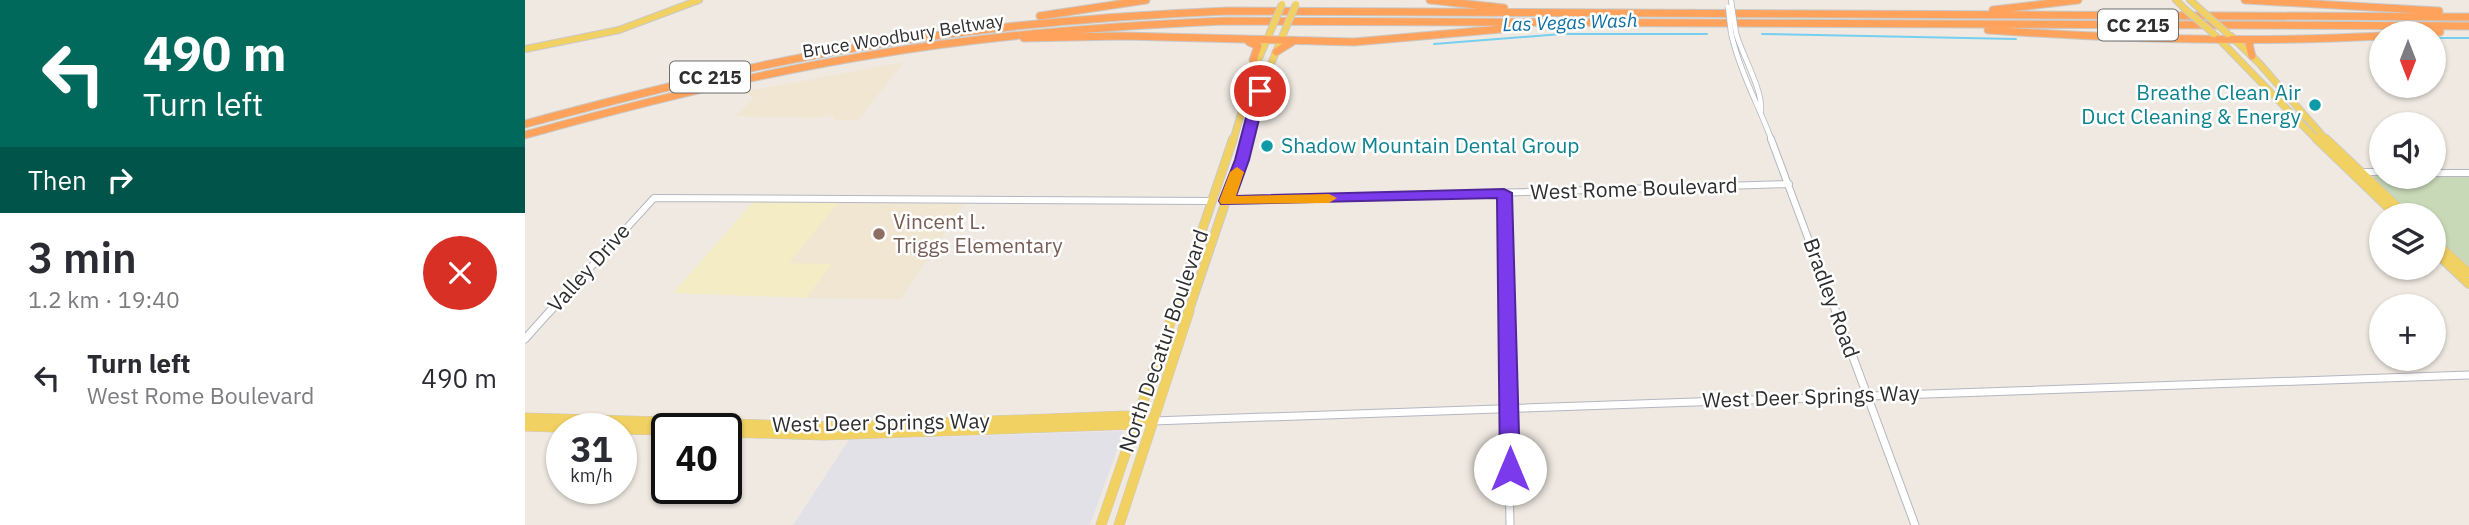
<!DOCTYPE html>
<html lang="en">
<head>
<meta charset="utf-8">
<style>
  :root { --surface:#fff; --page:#f2f2f3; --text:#2b2b33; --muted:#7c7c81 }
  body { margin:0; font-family:"IBM Plex Sans",sans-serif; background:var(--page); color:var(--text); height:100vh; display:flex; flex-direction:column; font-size:26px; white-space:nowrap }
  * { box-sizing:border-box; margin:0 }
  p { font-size:23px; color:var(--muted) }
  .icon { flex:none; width:38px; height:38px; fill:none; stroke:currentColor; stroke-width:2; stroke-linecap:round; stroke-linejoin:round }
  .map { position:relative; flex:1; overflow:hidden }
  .panel { display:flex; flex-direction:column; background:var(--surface); width:525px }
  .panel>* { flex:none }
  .guide { background:#00695c; color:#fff; overflow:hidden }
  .needle { width:46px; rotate:180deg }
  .controls { position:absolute; left:1844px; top:21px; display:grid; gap:14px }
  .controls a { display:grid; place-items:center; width:77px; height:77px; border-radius:50%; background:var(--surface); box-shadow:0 2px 5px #0004; font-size:35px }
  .speed { position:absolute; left:21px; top:413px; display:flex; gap:14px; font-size:35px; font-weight:700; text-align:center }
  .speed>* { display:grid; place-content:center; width:91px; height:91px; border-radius:50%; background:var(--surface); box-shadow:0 2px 5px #0004; line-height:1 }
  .speed small { font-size:18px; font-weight:400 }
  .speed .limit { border:4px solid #111; border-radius:10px; background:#fff; color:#111 }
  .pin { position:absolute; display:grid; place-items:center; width:60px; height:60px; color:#fff; margin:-30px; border:4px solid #fff; border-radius:50%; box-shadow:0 2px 7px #0007 }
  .me { position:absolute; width:77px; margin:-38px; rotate:0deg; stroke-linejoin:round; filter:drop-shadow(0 0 5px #0008) }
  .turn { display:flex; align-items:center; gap:24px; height:147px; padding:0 28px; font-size:32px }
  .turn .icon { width:91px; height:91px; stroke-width:2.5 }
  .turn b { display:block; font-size:49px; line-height:60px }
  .then { display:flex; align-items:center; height:66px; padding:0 28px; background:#0003; gap:14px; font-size:26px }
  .round { display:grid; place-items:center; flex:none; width:74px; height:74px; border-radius:37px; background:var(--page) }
  .headline { display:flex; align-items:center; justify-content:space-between; height:119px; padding:0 28px }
  h1 { font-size:42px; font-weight:600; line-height:52px }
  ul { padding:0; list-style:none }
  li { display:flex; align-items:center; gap:21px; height:91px; padding:0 28px }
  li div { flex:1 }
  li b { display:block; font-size:26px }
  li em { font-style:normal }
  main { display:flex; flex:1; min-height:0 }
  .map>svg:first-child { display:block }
  .industrial { fill:#e3e1e8 }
  .education { fill:#f0e6d1 }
  .sand { fill:#f3ecc5 }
  .cemetery { fill:#c8d9b8 }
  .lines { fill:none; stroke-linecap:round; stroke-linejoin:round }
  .stream { stroke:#75cff0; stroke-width:2 }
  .minor-far2-casing { stroke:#b4b7c1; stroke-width:6 }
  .minor-far1-casing { stroke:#b4b7c1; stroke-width:8 }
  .minor-casing { stroke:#b4b7c1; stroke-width:9 }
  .major-far2-casing { stroke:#c9c9c9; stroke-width:8 }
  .major-far1-casing { stroke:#c9c9c9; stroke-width:10 }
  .major-casing { stroke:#c9c9c9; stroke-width:11 }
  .highway-casing { stroke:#c9c9c9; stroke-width:9 }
  .minor-far2 { stroke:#fff; stroke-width:4.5 }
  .minor-far1 { stroke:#fff; stroke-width:6 }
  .minor { stroke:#fff; stroke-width:7 }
  .major-far2 { stroke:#f2d163; stroke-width:6 }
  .major-far1 { stroke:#f2d163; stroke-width:8 }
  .major { stroke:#f2d163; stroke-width:10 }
  .highway { stroke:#ffa35c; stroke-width:7 }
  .minor-bridge-casing { stroke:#b4b7c1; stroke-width:6; stroke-linecap:butt }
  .major-bridge-casing { stroke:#c9c9c9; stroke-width:8; stroke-linecap:butt }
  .minor-bridge { stroke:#fff; stroke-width:4.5 }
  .major-bridge { stroke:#f2d163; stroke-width:6 }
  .route { fill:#7c3aed; stroke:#51269a; stroke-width:2 }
  .slow { fill:#f59e0b }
  .culture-dot { fill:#0f9aa8; stroke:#fff; stroke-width:2.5 }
  .education-dot { fill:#8d6e63; stroke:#fff; stroke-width:2.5 }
  .labels { text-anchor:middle; stroke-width:5; stroke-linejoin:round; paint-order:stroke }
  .far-street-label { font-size:18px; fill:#2e2e2e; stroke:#fff }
  .far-water-label { font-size:19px; font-style:italic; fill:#0d6fa3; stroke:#fff }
  .shield { fill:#fff; stroke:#6d6d6d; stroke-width:2 }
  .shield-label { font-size:19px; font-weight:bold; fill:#2e2e2e }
  .culture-label { font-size:21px; fill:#0d838f; stroke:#fff; text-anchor:end }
  .street-label { font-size:21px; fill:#2e2e2e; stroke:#fff }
  .education-label { font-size:21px; fill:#785e54; stroke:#fff; text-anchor:start }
</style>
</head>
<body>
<main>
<section class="panel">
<div class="guide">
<div class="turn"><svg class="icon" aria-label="left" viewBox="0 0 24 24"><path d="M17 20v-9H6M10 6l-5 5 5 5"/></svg><div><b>490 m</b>Turn left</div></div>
<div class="then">Then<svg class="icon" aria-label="right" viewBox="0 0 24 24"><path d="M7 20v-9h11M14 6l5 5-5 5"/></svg></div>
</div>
<div class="headline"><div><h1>3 min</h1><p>1.2 km · 19:40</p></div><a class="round" style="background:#d93025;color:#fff"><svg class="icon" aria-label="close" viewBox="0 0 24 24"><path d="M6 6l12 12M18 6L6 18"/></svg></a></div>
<ul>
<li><svg class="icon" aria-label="left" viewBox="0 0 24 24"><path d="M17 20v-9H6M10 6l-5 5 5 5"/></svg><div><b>Turn left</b><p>West Rome Boulevard</p></div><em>490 m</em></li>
</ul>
</section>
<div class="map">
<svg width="1944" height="525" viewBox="0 0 1944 525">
  <rect width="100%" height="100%" fill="#efe9e1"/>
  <!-- industrial -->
  <path class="industrial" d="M 599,431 L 565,525 L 268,525 L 324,440 Z"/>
  <!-- education -->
  <path class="education" d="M 379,62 L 333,120 L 308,120 L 310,117 L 304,115 L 292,118 L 210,116 L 229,98 L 222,94 L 224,91 Z
    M 314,202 L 439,204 L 376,299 L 281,298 L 306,264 L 263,264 Z"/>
  <!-- sand -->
  <path class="sand" d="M 228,202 L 314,202 L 264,263 L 307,264 L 281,298 L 148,293 Z"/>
  <!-- cemetery -->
  <path class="cemetery" d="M 1849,176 L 1944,177 L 1944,266 L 1909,235 L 1909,215 L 1888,215 L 1847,178 Z"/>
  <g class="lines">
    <!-- stream -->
    <path class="stream" d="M 1237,34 L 1491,39
      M 1914,38 L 1944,38
      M 909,44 L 1037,34 L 1182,34"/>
    <!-- minor-far2 casing -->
    <g class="minor-far2-casing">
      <path id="minor-far2" d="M 1206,0 L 1207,7
        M 1206,33 C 1215,72 1233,104 1247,141
        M 1211,33 C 1217,55 1238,90 1236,111"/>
    </g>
    <!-- minor-far1 casing -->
    <g class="minor-far1-casing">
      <path id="minor-far1" d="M 1246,139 L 1311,313
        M 1834,172 L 1857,172
        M 1909,173 L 1944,173
        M 979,193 L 981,313
        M 702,201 L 1264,184
        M 24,313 L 129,198 L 687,201"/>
    </g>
    <!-- minor casing -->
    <g class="minor-casing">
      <path id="minor" d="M 981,311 L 985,525
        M 1311,311 L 1390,525
        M 0,339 L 25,311
        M 628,421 L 1944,375"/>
    </g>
    <!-- major-far2 casing -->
    <g class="major-far2-casing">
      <path id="major-far2" d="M 1651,0 L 1660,9
        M 1665,0 L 1675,9
        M 1691,36 L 1793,141
        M 1706,36 L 1734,63 L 1802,141
        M 0,49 L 94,30 L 174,0
        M 708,141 L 729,70 L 746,30
        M 722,141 L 733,96 L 760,30"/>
    </g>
    <!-- major-far1 casing -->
    <g class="major-far1-casing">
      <path id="major-far1" d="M 1792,139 L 1871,215
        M 1801,139 L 1881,215
        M 1909,241 L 1944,273
        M 1909,251 L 1944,284
        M 649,313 L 708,139
        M 663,313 L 722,139"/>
    </g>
    <!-- major casing -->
    <g class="major-casing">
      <path id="major" d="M 0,418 L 309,427 L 601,416 L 628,421
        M 0,426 L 89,429
        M 96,429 L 142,430
        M 201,432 L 299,435 L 612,424
        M 576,525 L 649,311
        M 594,525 L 664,311"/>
    </g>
    <!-- highway casing -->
    <g class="highway-casing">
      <path id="highway" d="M 905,0 L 979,8
        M 1720,0 L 1914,11
        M 1468,10 L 1553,0
        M 515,16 L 621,0
        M 1463,30 C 1594,39 1725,43 1857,36
        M 1892,33 L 1915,32
        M 499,38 L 599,36 L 829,42 L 988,28
        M 1726,41 L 1724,44 L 1727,56
        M 724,42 L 733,46 L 728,60 L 731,65
        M 751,52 L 767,42
        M 0,124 C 115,93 230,64 347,45 C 465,26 583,16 702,11 L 1944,17
        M 0,135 C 114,103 229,74 346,55 C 463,35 581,26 700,21 L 1944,26"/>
    </g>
    <!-- minor-far2 -->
    <use href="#minor-far2" class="minor-far2"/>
    <!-- minor-far1 -->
    <use href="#minor-far1" class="minor-far1"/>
    <!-- minor -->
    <use href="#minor" class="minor"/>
    <!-- major-far2 -->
    <use href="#major-far2" class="major-far2"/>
    <!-- major-far1 -->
    <use href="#major-far1" class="major-far1"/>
    <!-- major -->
    <use href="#major" class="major"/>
    <!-- highway -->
    <use href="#highway" class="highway"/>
    <!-- minor-bridge casing -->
    <g class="minor-bridge-casing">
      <path id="minor-bridge" d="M 1203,7 L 1206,33
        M 1207,7 L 1211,33"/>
    </g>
    <!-- major-bridge casing -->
    <g class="major-bridge-casing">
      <path id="major-bridge" d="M 1660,9 L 1689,34
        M 1675,9 L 1703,34
        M 746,30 L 757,4
        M 760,30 L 771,4"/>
    </g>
    <!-- minor-bridge -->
    <use href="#minor-bridge" class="minor-bridge"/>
    <!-- major-bridge -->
    <use href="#major-bridge" class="major-bridge"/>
  </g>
  <!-- route -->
  <path class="route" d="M 735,87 L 741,91 L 724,160 L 711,196 L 979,189 L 987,193 L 995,469 L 992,474 L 985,477 L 978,474 L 975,469 L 972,198 L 696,204 L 694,201 L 710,160 L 728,91 Z"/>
  <!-- slow -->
  <path class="slow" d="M 712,167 L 719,172 L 711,196 L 804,194 L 812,198 L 804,203 L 696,204 L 694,201 L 705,172 Z"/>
  <!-- markers -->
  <g class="culture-dot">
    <circle cx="1790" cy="105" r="7"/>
    <circle cx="742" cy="146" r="7"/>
  </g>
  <circle class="education-dot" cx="354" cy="234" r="7"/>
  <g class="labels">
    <!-- far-street labels -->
    <g class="far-street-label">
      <text transform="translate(378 36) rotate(-9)" y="6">Bruce Woodbury Beltway</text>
    </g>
    <!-- far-water labels -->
    <g class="far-water-label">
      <text transform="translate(1045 22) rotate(-2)" y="7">Las Vegas Wash</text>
    </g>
    <!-- shield labels -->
    <g class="shield">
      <rect x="1573" y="9.5" width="80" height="31" rx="5"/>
      <rect x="145" y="61.5" width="80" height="31" rx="5"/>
    </g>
    <g class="shield-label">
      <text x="1613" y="32">CC 215</text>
      <text x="185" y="84">CC 215</text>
    </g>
    <!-- culture labels -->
    <g class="culture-label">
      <text x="1776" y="100">Breathe Clean Air<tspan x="1776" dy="24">Duct Cleaning &amp; Energy</tspan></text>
      <text x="756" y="153" text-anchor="start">Shadow Mountain Dental Group</text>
    </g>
    <!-- street labels -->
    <g class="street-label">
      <text transform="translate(1109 189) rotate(-2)" y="7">West Rome Boulevard</text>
      <text transform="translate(64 268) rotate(-48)" y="7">Valley Drive</text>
      <text transform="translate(1306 298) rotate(70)" y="7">Bradley Road</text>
      <text transform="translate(639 341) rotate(-71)" y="7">North Decatur Boulevard</text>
      <text transform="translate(1286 397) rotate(-2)" y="7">West Deer Springs Way</text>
      <text transform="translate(356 423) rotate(-1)" y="7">West Deer Springs Way</text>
    </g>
    <!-- education labels -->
    <g class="education-label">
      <text x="368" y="229">Vincent L.<tspan x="368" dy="24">Triggs Elementary</tspan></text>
    </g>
  </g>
</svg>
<div class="controls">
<a><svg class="needle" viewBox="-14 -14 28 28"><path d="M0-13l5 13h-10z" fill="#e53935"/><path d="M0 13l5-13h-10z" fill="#7c7c81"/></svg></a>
<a><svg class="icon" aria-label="sound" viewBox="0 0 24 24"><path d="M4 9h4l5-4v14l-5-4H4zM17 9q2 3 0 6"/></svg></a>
<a><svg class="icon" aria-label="layers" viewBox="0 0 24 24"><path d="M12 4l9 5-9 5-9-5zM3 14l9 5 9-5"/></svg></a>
<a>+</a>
</div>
<div class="speed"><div>31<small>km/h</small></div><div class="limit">40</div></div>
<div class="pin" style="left:735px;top:91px;background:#d93025"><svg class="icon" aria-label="arrive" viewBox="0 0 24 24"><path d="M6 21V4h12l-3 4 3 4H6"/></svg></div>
<svg class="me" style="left:985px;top:469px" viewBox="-20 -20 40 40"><circle r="19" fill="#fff"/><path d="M0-13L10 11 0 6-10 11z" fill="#7c3aed"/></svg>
</div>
</main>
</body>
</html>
